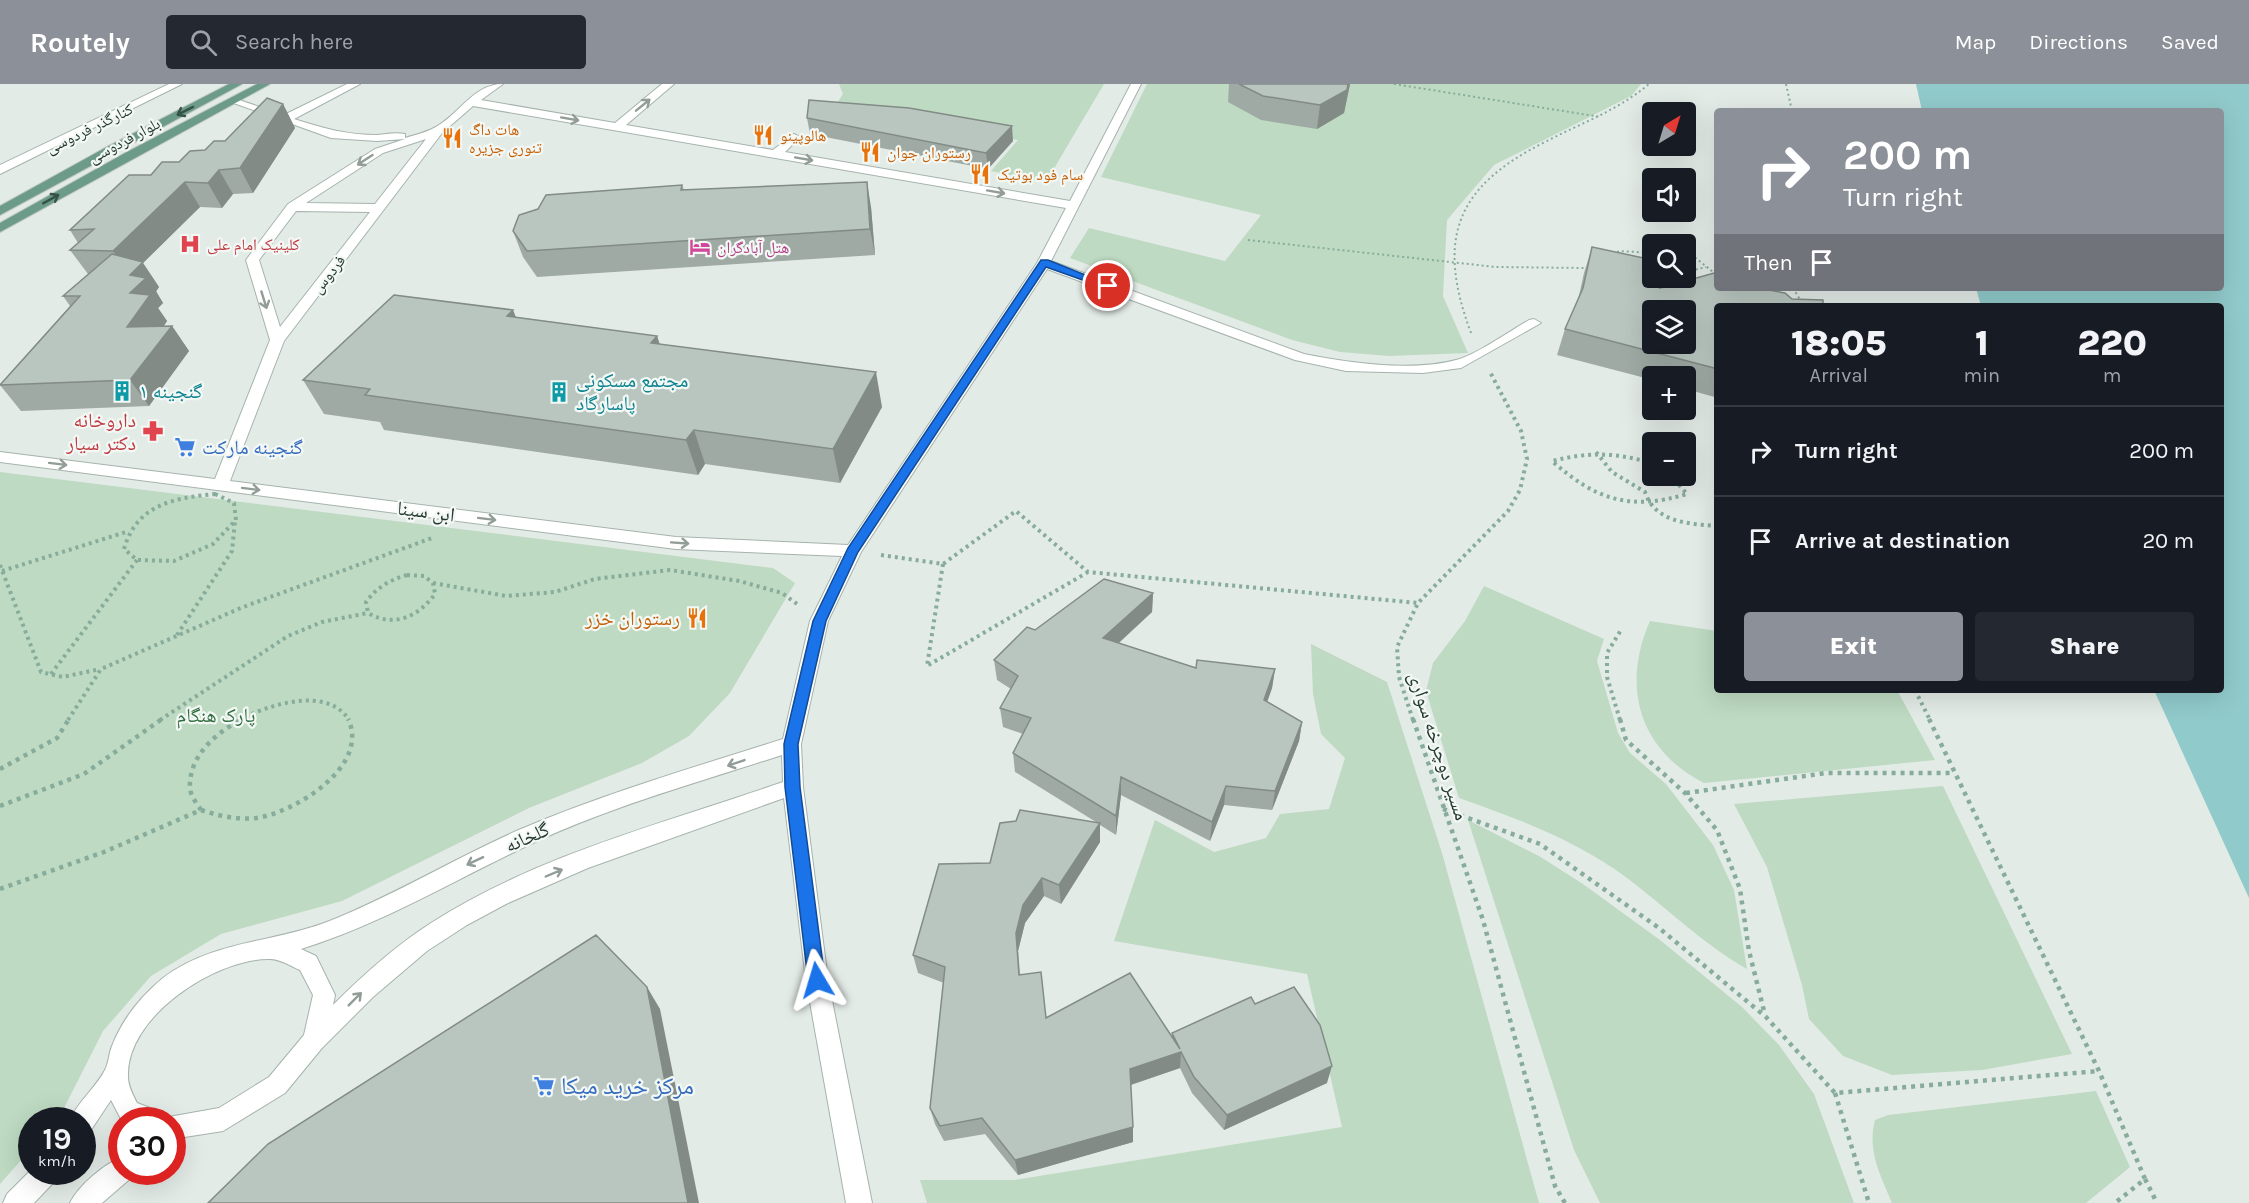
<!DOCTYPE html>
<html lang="en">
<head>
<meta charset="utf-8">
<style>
  :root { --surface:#171b24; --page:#242831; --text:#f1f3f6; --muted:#9ea1a6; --line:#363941; --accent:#8c9099 }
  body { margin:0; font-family:Karla,"Noto Naskh Arabic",sans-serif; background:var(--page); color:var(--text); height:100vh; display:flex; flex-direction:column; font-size:22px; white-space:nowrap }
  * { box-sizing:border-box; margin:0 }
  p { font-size:20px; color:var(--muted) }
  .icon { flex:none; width:33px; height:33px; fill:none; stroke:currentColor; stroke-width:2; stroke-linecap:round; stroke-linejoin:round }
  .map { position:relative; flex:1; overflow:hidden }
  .panel { position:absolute; left:1714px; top:219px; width:510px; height:390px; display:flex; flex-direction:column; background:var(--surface); border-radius:6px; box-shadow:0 6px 24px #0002 }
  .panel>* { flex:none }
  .guide { position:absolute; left:1714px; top:24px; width:510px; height:183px; border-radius:6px; box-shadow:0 6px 24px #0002; background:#8c9099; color:#fff; overflow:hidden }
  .needle { width:39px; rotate:38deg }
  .fabs { position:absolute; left:1642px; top:18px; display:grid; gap:12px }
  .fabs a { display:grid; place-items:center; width:54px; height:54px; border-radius:6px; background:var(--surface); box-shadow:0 6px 24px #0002; font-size:30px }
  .speed { position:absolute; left:18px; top:1023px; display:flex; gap:12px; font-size:30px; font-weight:700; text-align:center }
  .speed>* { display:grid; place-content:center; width:78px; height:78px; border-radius:50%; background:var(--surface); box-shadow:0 6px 24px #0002; line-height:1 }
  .speed small { font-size:15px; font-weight:400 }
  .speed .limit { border:9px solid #d22; background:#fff; color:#111 }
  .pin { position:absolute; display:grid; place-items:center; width:51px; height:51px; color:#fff; margin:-26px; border:3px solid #fff; border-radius:50%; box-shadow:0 2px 6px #0007 }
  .me { position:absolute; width:66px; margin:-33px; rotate:353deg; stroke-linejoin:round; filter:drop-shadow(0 0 4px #0008) }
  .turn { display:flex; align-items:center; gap:21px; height:126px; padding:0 30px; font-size:27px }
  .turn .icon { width:78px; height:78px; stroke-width:2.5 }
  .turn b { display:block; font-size:42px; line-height:51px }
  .then { display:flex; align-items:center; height:57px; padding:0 30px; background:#0003; gap:12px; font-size:22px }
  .eta { display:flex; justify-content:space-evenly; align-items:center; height:102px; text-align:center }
  .eta b { font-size:36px; font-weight:800; line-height:42px }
  .action { display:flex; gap:12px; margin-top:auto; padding:12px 30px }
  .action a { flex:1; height:69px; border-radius:6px; background:var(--accent); color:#fff; font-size:24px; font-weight:800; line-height:69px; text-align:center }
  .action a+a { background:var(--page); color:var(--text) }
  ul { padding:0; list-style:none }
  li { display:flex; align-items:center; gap:18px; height:90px; padding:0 30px; border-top:2px solid var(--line) }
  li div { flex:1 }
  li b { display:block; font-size:22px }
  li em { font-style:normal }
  header { display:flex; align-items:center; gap:36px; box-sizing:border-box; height:84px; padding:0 30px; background:var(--accent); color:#fff }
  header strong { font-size:28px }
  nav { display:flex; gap:33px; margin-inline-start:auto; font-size:21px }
  .search { width:420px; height:54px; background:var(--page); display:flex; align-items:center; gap:15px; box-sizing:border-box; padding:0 21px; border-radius:6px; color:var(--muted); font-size:22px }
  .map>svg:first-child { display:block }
  .green { fill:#bedac2 }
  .water { fill:#91cacb }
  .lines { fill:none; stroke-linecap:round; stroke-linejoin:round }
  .minor-casing { stroke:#a6b3ad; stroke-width:2 }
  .major-casing { stroke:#c2c8c6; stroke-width:2 }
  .path-far2 { stroke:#87ac9b; stroke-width:2; stroke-dasharray:2 3; stroke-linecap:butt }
  .path-far1 { stroke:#87ac9b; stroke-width:4; stroke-dasharray:3 4; stroke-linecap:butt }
  .path { stroke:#87ac9b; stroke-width:4.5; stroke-dasharray:4 5; stroke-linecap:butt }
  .minor { fill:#fff; fill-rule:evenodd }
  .major { fill:#6c9c89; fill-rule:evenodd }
  .wall { fill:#9faaa4 }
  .shaded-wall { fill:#828b86 }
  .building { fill:#b9c6bf; stroke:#828b86; stroke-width:1.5; fill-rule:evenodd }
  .oneway { stroke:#929d98 }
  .oneway2 { stroke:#375348 }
  .route { fill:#1a73e8; stroke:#114b97; stroke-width:1.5 }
  .labels { text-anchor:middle; stroke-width:4.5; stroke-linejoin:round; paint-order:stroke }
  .far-street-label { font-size:16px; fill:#253b32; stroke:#f3f8f5 }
  .far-food-label { font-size:16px; fill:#c56008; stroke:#f3f8f5; text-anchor:start }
  .far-health-label { font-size:16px; fill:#be3a42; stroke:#f3f8f5; text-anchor:start }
  .far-hotel-label { font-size:16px; fill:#b23c85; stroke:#f3f8f5; text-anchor:start }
  .culture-label { font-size:20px; fill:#0d838f; stroke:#f3f8f5; text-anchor:start }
  .health-label { font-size:20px; fill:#be3a42; stroke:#f3f8f5; text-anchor:end }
  .shop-label { font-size:20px; fill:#366cbe; stroke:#f3f8f5; text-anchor:start }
  .street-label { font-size:20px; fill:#253b32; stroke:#f3f8f5 }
  .food-label { font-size:20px; fill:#c56008; stroke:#f3f8f5; text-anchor:end }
  .park-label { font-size:20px; fill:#336e42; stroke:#f3f8f5 }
  .near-shop-label { font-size:24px; fill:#366cbe; stroke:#f3f8f5; text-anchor:start }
</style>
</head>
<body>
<header>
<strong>Routely</strong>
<div class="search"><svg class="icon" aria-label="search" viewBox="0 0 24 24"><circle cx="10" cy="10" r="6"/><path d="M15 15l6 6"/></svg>Search here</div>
<nav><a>Map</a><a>Directions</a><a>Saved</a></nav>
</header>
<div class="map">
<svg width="2249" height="1119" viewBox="0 0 2249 1119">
  <rect width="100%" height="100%" fill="#e3ebe7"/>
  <!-- green -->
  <path class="green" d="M 839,0 L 1104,0 L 1046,98 L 991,87 L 1018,56 L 832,27 L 843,10 Z
    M 1147,0 L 1641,0 L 1631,12 L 1494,81 L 1447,136 L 1443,212 L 1468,269 L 1389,272 L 1340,268 L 1292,256 L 1070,174 L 1089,144 L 1225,177 L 1261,131 L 1101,93 Z
    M 0,388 L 773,484 L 795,499 L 730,609 L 689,652 L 642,679 L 529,724 L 342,817 L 221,850 L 151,892 L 103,947 L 58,1036 L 32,1036 L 31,1065 L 0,1100 Z
    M 1484,502 L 1604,555 L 1597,577 L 1618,649 L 1630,669 L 1666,700 L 1713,761 L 1734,806 L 1747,885 C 1703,860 1668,825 1627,794 C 1576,756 1518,735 1459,714 L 1426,607 L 1433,579 L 1465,537 Z
    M 1650,537 L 1717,547 L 1718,606 L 1897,606 L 1935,676 L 1704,699 C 1639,666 1621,602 1650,537 Z
    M 1311,560 L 1387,598 L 1442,769 L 1539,1119 L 927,1119 L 920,1096 L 1014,1096 L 1342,1043 L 1307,890 L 1114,857 L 1155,736 L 1214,768 L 1266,754 L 1280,730 L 1329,725 L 1345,674 L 1321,650 L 1313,610 Z
    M 1943,702 L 2072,970 L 1982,986 L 1892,991 L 1843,972 L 1809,935 L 1802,901 L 1767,783 L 1734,720 Z
    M 1468,736 L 1539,772 L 1583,800 L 1660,856 L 1742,923 L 1779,961 L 1814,1010 L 1854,1119 L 1600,1119 L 1574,1066 Z
    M 2096,1007 L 2130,1083 L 2086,1119 L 1892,1119 C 1880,1090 1867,1067 1875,1036 L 1888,1031 Z"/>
  <!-- water -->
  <path class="water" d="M 1916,0 L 2249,0 L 2249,814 L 2154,606 L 2222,606 L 2222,222 L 1981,222 L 1976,204 L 2222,204 L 2222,27 L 1922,27 Z"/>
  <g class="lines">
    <!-- minor casing -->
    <g class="minor-casing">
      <path id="minor" d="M 169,0 L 182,0 L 0,90 L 0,81 Z
        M 347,0 L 360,0 L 294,35 C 322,44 347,51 377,51 C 386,50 396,48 405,50 L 405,54 C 414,51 424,49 432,45 C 458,33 472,0 503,0 L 481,16 L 615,39 L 662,0 L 674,0 L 626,41 L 773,66 L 794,50 L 800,53 L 785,68 L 1070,117 L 1131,0 L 1141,0 L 1051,177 L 1304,270 C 1349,279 1411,288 1456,276 C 1476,271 1510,247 1529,236 L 1534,235 L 1541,239 L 1461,284 L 1423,289 L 1346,287 L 1295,276 L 1047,185 L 861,468 L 828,537 L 801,660 L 803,703 L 828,896 L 872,1119 L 846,1119 L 806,896 L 784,714 L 588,784 L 506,820 L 467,841 L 427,867 L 373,913 L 322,964 L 285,1009 L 223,1047 L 172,1055 L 172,1036 L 163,1036 L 163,1034 L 219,1024 L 269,993 L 304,951 L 313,911 L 300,886 C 290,882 281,875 270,875 C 216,874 125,933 128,993 C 128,1002 133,1011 137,1019 L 158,1027 L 161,1036 L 122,1037 L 111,1016 L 91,1046 L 82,1049 L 82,1036 L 70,1036 C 78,1017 97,1003 106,984 C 109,977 109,969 112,962 C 122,936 141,912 163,894 C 215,855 279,859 337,834 C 400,808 459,772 521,745 C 606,709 695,683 783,655 L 810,537 L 842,472 L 676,465 L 0,378 L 0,368 L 215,395 L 270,256 L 246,176 L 288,120 L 375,65 L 405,55 L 377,57 L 331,54 L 228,17 L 233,14 L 284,31 ZM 473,22 L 1066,124 L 1037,179 L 848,461 L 676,453 L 230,397 L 284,257 L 442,49 ZM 426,55 L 375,120 L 306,119 L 383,69 ZM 296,127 L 370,128 L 280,243 L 259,176 ZM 782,671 L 783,698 C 665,739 537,771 431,839 C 395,862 363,891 333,921 L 335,911 L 316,872 L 301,865 C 382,840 456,795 533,759 C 612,722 699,698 782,671 Z
        M 122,1073 L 122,1088 L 133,1088 L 131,1094 L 102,1119 L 70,1119 C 78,1102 104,1080 122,1073 Z
        M 32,1085 L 32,1088 L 58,1088 L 55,1097 L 34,1119 L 3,1119 L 7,1110 Z"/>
    </g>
    <!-- major casing -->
    <g class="major-casing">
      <path id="major" d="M 229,0 L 242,0 L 0,131 L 0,122 L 103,65 Z
        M 257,0 L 270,0 L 0,148 L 0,139 L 125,69 Z"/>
    </g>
    <!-- path-far2 -->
    <path class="path-far2" d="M 1394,0 L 1601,33
      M 1786,0 L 1792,27
      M 1248,156 L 1496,183 L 1588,184
      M 1686,170 L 1692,171 L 1718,192
      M 1613,171 L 1619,167 L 1653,169
      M 1686,188 L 1706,183
      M 1673,202 L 1680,194
      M 1793,204 L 1804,222
      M 1471,249 C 1436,155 1455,103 1545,58 C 1581,39 1617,27 1649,0"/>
    <!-- path-far1 -->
    <path class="path-far1" d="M 1596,368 L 1612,388 L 1645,408 C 1655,439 1690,440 1718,442
      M 1653,380 C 1618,368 1588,368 1552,377 C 1596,416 1630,427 1687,410 L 1671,392
      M 215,410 L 234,419 L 236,436 L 213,460 L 174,477 L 137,476 L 124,465 C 137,420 174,414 215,410 Z
      M 881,471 L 943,480 L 1016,427 L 1088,488 L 1418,519
      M 943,480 L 927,582 L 1088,488
      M 0,481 L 41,588 L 63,593 L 100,585
      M 2,487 L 126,448
      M 407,491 L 424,492 L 433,499 L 435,510 C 418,533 394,544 368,529 L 366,518 C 377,503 390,496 407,491 Z
      M 433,499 L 506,512 L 555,508 L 595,495 L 670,486 L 739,497 L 782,509 L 797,520
      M 177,551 L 232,467 L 235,437
      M 51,590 L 137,476
      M 1915,606 L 1930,636
      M 68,636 L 101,585 L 243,523 L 432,454
      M 160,636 L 288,552 L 322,538 L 368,529
      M 239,636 C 268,621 327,601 349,636
      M 1413,636 L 1399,593 L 1397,563 L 1418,519 L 1508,427 L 1520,406 L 1527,375 L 1521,347 L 1490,288
      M 1620,636 L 1607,593 L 1607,569 L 1621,546"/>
    <!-- path -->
    <path class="path" d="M 1413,635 L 1483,836 L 1555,1102 L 1565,1119
      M 1620,635 L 1626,656 L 1685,709 L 1717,746 L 1740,805 L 1749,867 L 1765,931
      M 1929,635 L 2099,987 L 2145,1095 L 2115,1119
      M 0,685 L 57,654 L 69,635
      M 1686,709 L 1826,689 L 1953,689
      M 0,722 L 84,690 L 162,635
      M 1443,725 L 1540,760 L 1659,844 L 1766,933 L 1835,1009 L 2099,987
      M 201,726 C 219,732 237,736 256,734 C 294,729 371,682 348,635
      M 201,726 C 197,720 191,712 190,705 C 188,672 216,649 242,635
      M 0,805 L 104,768 L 201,726
      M 1835,1009 L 1869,1119
      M 2145,1095 L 2157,1119"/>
    <!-- minor -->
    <use href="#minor" class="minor"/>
    <!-- major -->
    <use href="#major" class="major"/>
  </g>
  <!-- wall -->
  <path class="wall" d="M 1229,0 L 1350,0 L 1344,29 L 1317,45 L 1261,36 L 1228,18 Z
    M 283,20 L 295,44 L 253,109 L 233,110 L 222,124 L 200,123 L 143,179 L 159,203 L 156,208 L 163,219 L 158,224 L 167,237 L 164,242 L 172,242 L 189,267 L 149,322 L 21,327 L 0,301 L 0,300 L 70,222 L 63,212 L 88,190 L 70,166 L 78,159 L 70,146 L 151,91 L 225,57 Z
    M 807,34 L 1013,57 L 988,85 L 810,50 Z
    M 682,101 L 684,106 L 871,123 L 875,171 L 537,193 L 523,173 L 513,147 L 538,125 Z
    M 1592,163 L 1653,194 L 1666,194 L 1662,203 L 1769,206 L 1792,215 L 1718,222 L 1718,314 L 1686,305 L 1686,292 L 1653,292 L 1653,296 L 1557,271 L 1565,245 L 1578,216 L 1584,189 Z
    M 516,233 L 657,252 L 660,261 L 882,323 L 840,399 L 705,380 L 698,391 L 384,346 L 380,338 L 324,330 L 303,296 Z
    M 1153,509 L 1152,528 L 1119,559 L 1196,584 L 1275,585 L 1272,604 L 1267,618 L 1302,638 L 1299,657 L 1272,726 L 1224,721 L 1210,757 L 1121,711 L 1116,751 L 1100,741 L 1100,758 L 1061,820 L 1044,812 L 1025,839 L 1018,867 L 1020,891 L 1046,934 L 1172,953 L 1172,949 L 1255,920 L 1327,999 L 1224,1046 L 1192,1009 L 1180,984 L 1131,1001 L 1133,1058 L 1018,1091 L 985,1050 L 944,1057 L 935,1040 L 930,1024 L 944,899 L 918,889 L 913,871 L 990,779 L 1096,738 L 1015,688 L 1013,669 L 1023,650 L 1003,643 L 1000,624 L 1011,605 L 997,596 L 994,576 L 1035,546 Z"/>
  <!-- shaded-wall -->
  <path class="shaded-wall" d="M 1348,0 L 1350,0 L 1344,29 L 1317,45 L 1320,21 Z
    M 283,20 L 295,44 L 253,109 L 240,84 Z
    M 1012,42 L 1013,57 L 988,85 L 986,69 Z
    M 219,86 L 233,110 L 222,124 L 208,99 Z
    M 185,98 L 200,123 L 143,179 L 159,203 L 156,207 L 163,219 L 158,224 L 167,237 L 145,269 L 127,243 L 130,192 L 113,167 Z
    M 867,98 L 871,123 L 875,171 L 870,145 Z
    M 513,226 L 527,260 L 507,232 Z
    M 172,242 L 189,267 L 149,322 L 130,296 Z
    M 657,252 L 668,286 L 651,259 Z
    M 876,288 L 882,323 L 840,399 L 833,365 Z
    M 694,346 L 705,380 L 698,391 L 686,356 Z
    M 1153,509 L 1152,528 L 1103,573 L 1103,554 Z
    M 1275,585 L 1272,604 L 1261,635 L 1264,616 Z
    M 1302,638 L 1299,657 L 1272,726 L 1275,707 Z
    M 1121,693 L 1121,711 L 1116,751 L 1116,732 Z
    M 1226,702 L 1224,721 L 1210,757 L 1212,738 Z
    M 1100,739 L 1100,758 L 1061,820 L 1059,801 Z
    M 1042,794 L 1044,812 L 1025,839 L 1018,867 L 1022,908 L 1016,849 L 1023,821 Z
    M 647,903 L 660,925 L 699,1119 L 688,1119 Z
    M 1181,968 L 1180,984 L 1130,1001 L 1130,985 Z
    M 1332,982 L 1327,999 L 1224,1046 L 1227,1031 Z
    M 1133,1043 L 1133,1058 L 1018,1091 L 1015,1076 Z"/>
  <!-- building -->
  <path class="building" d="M 1239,0 L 1348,0 L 1347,6 L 1320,21 L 1263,12 Z
    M 267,14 L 283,20 L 240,84 L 219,86 L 208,99 L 185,98 L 113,167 L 70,166 L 94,145 L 70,146 L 129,91 L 151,91 L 162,78 L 179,78 L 190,67 L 205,66 L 214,57 L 225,57 Z
    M 809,16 L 909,24 L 1012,42 L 986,69 L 807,34 Z
    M 867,98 L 870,145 L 527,167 L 513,147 L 519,131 L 538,125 L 546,111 L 682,101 L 681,106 Z
    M 1592,163 L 1653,176 L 1653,194 L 1665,194 L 1660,204 L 1718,188 L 1718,204 L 1766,204 L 1769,206 L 1785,209 L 1792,215 L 1823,216 L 1823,222 L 1718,222 L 1718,285 L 1565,245 L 1583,204 ZM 1653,226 L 1686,226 L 1686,260 L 1653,260 Z
    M 112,170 L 143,178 L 130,191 L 146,194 L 130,209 L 150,211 L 127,243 L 172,242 L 130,296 L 0,301 L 80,212 L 63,212 Z
    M 394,211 L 513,226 L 507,232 L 657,252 L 651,259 L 876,288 L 833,365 L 694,346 L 686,356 L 365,311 L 370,305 L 303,296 Z
    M 1104,495 L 1153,509 L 1103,554 L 1196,584 L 1197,576 L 1275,585 L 1264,616 L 1302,638 L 1275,707 L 1226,702 L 1212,738 L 1121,693 L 1116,732 L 1013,669 L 1031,634 L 1000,624 L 1018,592 L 994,576 L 1027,543 L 1035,546 Z
    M 1020,726 L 1100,739 L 1059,801 L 1042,794 L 1023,821 L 1016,849 L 1019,891 L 1041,888 L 1046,934 L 1130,889 L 1180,965 L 1172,949 L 1251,913 L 1255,920 L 1294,903 L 1320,941 L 1332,982 L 1227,1031 L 1194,993 L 1181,968 L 1130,985 L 1133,1043 L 1015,1076 L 982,1034 L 940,1042 L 930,1024 L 945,883 L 913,871 L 939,780 L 990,779 L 1000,739 L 1016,737 Z
    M 596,851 L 647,903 L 688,1119 L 208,1119 L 268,1060 Z"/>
  <!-- one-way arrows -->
  <defs><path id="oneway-shaft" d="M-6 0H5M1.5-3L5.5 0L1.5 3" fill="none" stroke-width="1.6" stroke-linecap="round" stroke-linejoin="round" transform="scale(1.5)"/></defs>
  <g class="oneway">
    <use href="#oneway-shaft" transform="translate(643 21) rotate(-39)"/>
    <use href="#oneway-shaft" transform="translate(570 35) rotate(10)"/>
    <use href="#oneway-shaft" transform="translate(804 75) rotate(10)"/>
    <use href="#oneway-shaft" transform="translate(365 76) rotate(147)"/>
    <use href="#oneway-shaft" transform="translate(996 108) rotate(10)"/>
    <use href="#oneway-shaft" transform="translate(264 216) rotate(73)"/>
    <use href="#oneway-shaft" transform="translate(58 380) rotate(7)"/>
    <use href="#oneway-shaft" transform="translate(251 405) rotate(7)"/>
    <use href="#oneway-shaft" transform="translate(487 435) rotate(7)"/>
    <use href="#oneway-shaft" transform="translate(680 459) rotate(4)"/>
    <use href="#oneway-shaft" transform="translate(736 679) rotate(161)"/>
    <use href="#oneway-shaft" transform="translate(475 777) rotate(155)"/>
    <use href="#oneway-shaft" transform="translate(554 789) rotate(-23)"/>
    <use href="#oneway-shaft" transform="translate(355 915) rotate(-45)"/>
  </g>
  <g class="oneway2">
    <use href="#oneway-shaft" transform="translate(185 27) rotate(153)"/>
    <use href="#oneway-shaft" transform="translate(51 115) rotate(-29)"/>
  </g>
  <!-- route -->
  <path class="route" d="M 1041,176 L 1048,176 L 1113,202 L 1105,204 L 1046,183 L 858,468 L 826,537 L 798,660 L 800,703 L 825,896 L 823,902 L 817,904 L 811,902 L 808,896 L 785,703 L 784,660 L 813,537 L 848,464 Z"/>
  <!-- icons -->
  <defs>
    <g id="restaurant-bare" transform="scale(1.62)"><path d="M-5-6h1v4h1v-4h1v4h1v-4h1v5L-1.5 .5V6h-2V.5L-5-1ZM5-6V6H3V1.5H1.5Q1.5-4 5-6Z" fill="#e8710a" stroke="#f3f8f5" stroke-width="2.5" paint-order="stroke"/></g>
    <g id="hospital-bare" transform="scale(1.62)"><path d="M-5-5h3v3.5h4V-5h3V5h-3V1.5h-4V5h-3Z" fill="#e0444e" stroke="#f3f8f5" stroke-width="2.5" paint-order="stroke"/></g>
    <g id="hotel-bare" transform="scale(1.62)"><path d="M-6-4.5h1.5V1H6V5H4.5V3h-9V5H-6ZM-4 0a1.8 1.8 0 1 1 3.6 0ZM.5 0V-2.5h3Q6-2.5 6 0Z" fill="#d1479c" stroke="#f3f8f5" stroke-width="2.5" paint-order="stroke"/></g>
    <g id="building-bare" transform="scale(1.62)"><path d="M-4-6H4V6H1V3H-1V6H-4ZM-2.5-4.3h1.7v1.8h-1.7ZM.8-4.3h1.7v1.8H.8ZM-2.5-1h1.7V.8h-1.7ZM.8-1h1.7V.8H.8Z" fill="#0f9aa8" stroke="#f3f8f5" stroke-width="2.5" paint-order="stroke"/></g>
    <g id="pharmacy-bare" transform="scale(1.62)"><path d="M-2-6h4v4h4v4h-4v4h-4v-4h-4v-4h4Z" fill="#e0444e" stroke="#f3f8f5" stroke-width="2.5" paint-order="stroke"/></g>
    <g id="supermarket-bare" transform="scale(1.62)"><path d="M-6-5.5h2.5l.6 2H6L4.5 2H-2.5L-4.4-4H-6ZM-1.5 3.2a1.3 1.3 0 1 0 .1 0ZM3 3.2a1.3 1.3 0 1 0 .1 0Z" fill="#3f7fe0" stroke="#f3f8f5" stroke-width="2.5" paint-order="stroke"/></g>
  </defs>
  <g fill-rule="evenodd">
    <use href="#restaurant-bare" x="763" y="51"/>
    <use href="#restaurant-bare" x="452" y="54"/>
    <use href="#restaurant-bare" x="870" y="68"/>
    <use href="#restaurant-bare" x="980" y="90"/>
    <use href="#hospital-bare" x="190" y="160"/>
    <use href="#hotel-bare" x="700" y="163"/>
    <use href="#building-bare" x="122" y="307"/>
    <use href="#building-bare" x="559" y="308"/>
    <use href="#pharmacy-bare" x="153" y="347"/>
    <use href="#supermarket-bare" x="185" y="363"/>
    <use href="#restaurant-bare" x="697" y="534"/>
    <use href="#supermarket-bare" x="544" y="1002"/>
  </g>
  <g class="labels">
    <!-- far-street labels -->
    <g class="far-street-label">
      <text transform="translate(89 44) rotate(-26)" y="6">کنارگذر فردوسی</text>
      <text transform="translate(124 56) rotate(-28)" y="6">بلوار فردوسی</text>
      <text transform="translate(328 190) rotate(-52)" y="6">فردوس</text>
    </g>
    <!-- far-food labels -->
    <g class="far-food-label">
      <text x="469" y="51">هات داگ<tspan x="469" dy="18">تنورى جزيره</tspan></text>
      <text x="780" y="57">هالوپینو</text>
      <text x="887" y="74">رستوران جوان</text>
      <text x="997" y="96">سام فود بوتیک</text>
    </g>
    <!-- far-health labels -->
    <g class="far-health-label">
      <text x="207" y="166">کلینیک امام علی</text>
    </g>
    <!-- far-hotel labels -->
    <g class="far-hotel-label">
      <text x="717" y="169">هتل آبادگران</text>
    </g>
    <!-- culture labels -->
    <g class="culture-label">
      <text x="576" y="303">مجتمع مسکونی<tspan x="576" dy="23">پاسارگاد</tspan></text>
      <text x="139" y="314">گنجینه ۱</text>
    </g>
    <!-- health labels -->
    <g class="health-label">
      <text x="136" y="343">داروخانه<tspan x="136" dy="23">دکتر سیار</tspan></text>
    </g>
    <!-- shop labels -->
    <g class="shop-label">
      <text x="202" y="370">گنجینه مارکت</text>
    </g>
    <!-- street labels -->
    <g class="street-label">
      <text transform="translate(426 427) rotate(7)" y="7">ابن سینا</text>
      <text transform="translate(1439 662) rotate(72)" y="7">مسیر دوچرخه سواری</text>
      <text transform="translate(527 753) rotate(-24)" y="7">گلخانه</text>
    </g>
    <!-- food labels -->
    <g class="food-label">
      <text x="680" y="541">رستوران خزر</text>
    </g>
    <!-- park labels -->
    <g class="park-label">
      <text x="216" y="638">پارک هنگام</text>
    </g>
    <!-- near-shop labels -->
    <g class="near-shop-label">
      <text x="561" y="1010">مرکز خرید میکا</text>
    </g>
  </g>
</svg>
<div class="fabs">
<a><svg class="needle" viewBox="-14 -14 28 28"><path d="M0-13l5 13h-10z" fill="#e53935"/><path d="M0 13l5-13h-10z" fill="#9ea1a6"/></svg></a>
<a><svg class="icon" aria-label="sound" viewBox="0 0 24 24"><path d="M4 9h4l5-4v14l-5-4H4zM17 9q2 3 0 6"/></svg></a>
<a><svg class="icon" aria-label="search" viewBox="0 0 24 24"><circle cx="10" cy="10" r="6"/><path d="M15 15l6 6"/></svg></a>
<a><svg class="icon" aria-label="layers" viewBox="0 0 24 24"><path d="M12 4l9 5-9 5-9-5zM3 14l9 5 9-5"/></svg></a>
<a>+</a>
<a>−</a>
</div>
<div class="speed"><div>19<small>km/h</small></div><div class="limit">30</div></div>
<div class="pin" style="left:1108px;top:202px;background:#d93025"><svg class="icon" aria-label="arrive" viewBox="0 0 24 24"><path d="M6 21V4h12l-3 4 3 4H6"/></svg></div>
<svg class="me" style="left:817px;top:896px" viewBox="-20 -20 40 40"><path d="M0-17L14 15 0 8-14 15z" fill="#1a73e8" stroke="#fff" stroke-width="4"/></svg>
<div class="guide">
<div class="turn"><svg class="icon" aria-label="right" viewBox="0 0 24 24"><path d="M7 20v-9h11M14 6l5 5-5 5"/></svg><div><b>200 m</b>Turn right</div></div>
<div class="then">Then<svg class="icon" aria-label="arrive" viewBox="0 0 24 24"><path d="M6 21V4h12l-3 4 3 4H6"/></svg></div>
</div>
<section class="panel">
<div class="eta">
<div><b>18:05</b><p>Arrival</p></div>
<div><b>1</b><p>min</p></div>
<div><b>220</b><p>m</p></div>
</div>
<ul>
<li><svg class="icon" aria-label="right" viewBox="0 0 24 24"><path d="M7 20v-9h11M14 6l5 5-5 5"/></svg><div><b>Turn right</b></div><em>200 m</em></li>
<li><svg class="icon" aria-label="arrive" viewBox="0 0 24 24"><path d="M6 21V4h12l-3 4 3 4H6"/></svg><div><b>Arrive at destination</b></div><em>20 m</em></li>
</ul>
<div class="action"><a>Exit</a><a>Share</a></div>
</section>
</div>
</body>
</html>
